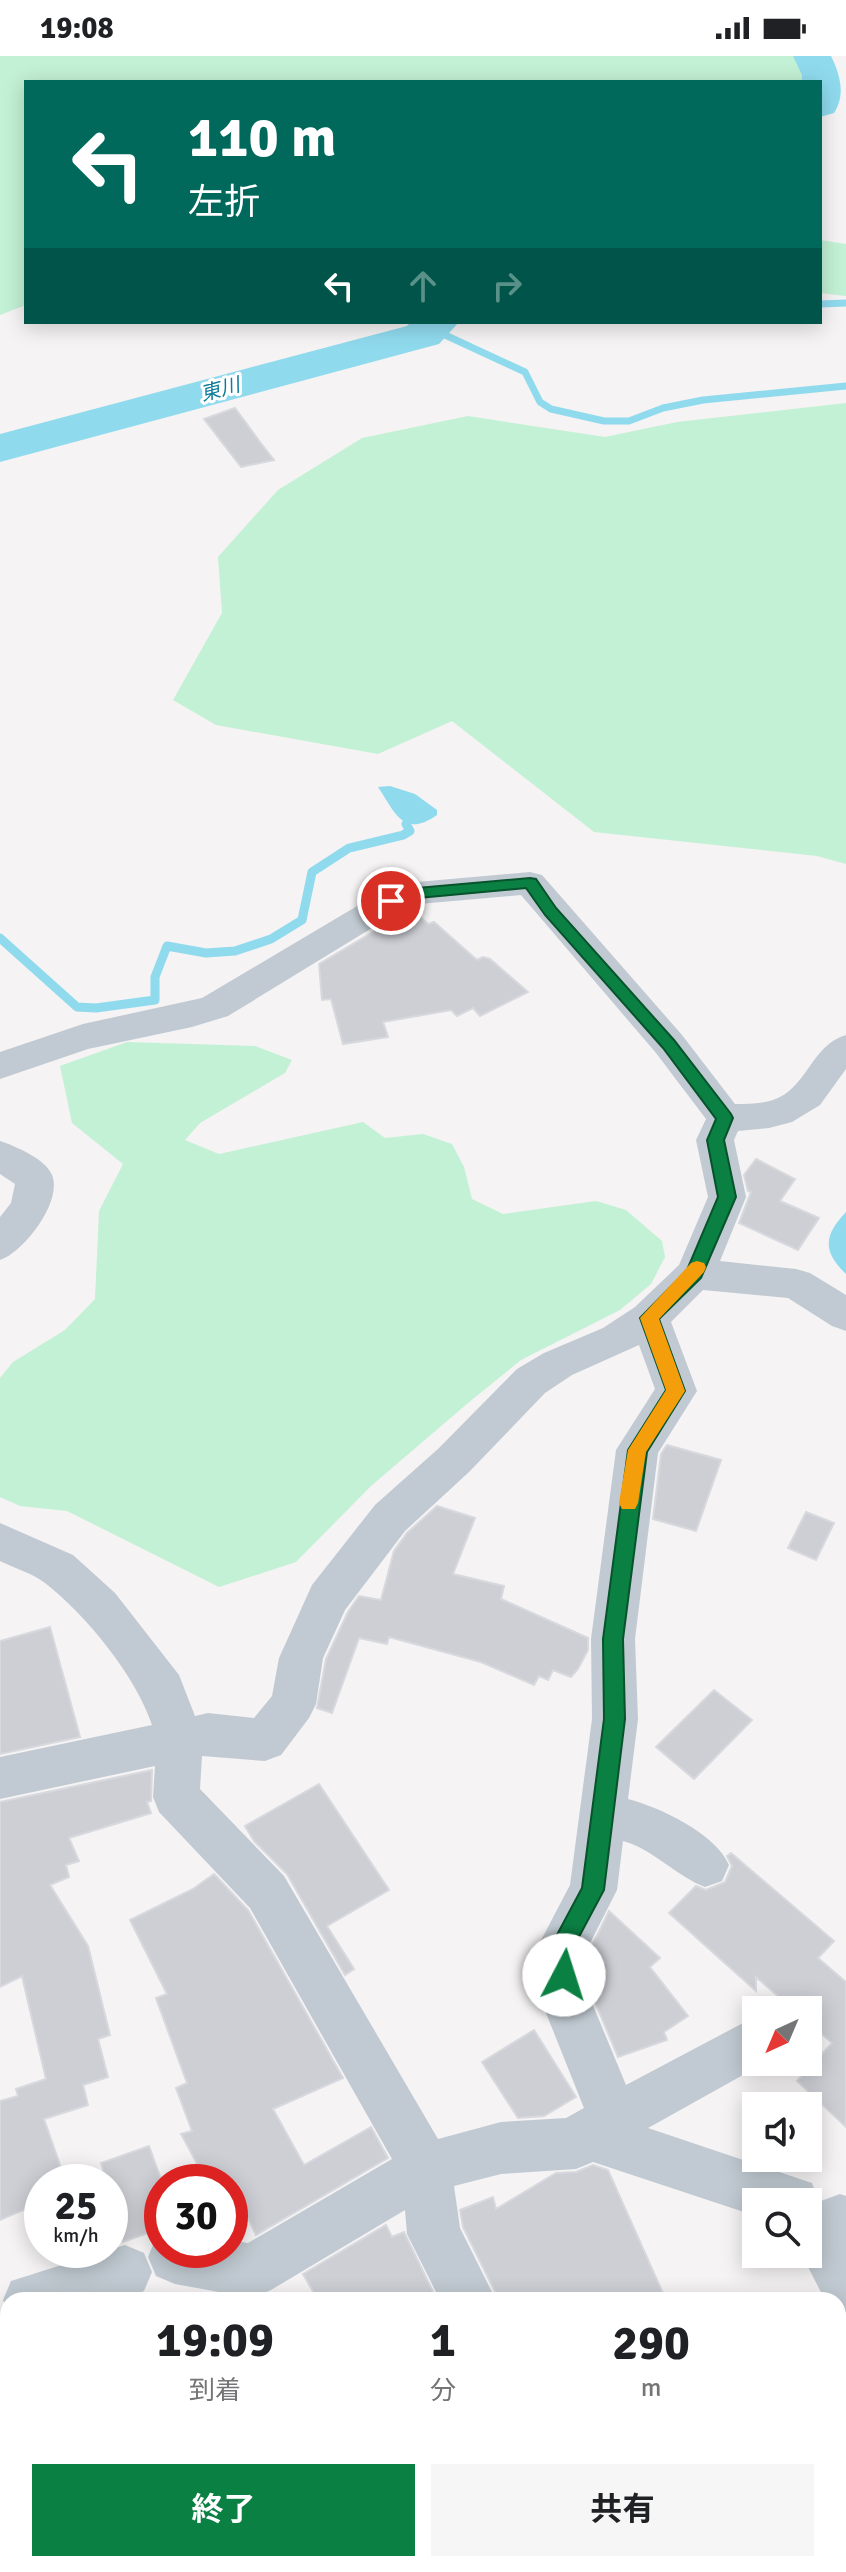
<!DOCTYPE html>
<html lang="ja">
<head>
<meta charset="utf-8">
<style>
  :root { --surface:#fff; --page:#f6f6f6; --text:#202124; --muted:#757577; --accent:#0b8043 }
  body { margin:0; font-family:Signika,"Noto Sans JP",sans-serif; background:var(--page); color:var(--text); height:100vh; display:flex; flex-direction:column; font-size:30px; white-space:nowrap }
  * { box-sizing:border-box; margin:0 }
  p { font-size:26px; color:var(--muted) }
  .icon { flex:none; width:44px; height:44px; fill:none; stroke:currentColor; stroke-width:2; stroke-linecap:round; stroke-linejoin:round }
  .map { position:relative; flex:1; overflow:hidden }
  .drawer { position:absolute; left:0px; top:2236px; width:846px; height:280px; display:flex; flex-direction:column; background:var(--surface); border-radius:24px 24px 0 0; box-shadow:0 4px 20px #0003 }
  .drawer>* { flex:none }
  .top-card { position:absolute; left:24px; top:24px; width:798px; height:244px; border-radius:0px; box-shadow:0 4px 20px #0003; background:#00695c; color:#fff; overflow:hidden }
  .needle { width:52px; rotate:224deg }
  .controls { position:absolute; left:742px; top:1940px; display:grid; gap:16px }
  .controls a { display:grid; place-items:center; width:80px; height:80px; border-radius:0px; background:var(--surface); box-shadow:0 4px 20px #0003; font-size:40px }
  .speed { position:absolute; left:24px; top:2108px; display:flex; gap:16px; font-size:40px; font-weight:700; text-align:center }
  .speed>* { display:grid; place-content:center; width:104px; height:104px; border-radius:50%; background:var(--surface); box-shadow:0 4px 20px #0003; line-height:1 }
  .speed small { font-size:20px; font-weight:400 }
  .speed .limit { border:12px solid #d22; background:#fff; color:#111 }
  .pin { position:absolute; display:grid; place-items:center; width:68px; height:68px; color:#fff; margin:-34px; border:4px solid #fff; border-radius:50%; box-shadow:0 2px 8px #0007 }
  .me { position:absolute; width:88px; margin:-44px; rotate:5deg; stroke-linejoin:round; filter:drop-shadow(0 0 6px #0008) }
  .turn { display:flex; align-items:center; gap:28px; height:168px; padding:0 32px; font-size:36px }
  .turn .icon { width:104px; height:104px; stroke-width:2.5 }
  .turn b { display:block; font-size:56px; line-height:68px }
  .lanes { display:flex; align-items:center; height:76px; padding:0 32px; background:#0003; justify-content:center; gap:40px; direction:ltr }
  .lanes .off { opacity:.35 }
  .eta { display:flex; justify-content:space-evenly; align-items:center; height:136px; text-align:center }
  .eta b { font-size:48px; font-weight:700; line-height:56px }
  .button { display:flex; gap:16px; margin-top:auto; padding:16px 32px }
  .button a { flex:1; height:92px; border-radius:0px; background:var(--accent); color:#fff; font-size:32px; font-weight:700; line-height:92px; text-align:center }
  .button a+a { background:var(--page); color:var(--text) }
  .status { display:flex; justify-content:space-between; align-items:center; height:56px; padding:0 40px; background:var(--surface); direction:ltr }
  .status svg { height:22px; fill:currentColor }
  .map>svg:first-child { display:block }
  .green { fill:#c3f1d5 }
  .water { fill:#90daee }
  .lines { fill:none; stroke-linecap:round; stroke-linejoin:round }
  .stream-far1 { stroke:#90daee; stroke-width:7 }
  .stream { stroke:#90daee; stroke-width:9 }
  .river { fill:#90daee; fill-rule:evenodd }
  .building { fill:#cdcfd5; stroke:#d7d9de; stroke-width:2 }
  .minor { fill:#c1cad2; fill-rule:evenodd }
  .route { fill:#0b8043; stroke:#07532c; stroke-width:2 }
  .slow { fill:#f59e0b }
  .labels { text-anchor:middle; stroke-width:6; stroke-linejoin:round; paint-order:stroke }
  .far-water-label { font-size:20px; font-style:italic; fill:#0c7c9b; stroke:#fff }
</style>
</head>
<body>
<div class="status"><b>19:08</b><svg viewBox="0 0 49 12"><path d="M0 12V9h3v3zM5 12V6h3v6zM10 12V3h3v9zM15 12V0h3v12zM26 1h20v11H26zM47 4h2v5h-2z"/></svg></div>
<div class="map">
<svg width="846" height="2516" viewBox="0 0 846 2516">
  <rect width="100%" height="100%" fill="#f5f3f3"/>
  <!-- green -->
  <path class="green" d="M 0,0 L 799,0 L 805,26 L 26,26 L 26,249 L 0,259 Z
    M 820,184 L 846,188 L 846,240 L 820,237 Z
    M 846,347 L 846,808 L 817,800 L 594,776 L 452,665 L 378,698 L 216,669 L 173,644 L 222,557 L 218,501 L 278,434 L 362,382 L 468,360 L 605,381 L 677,366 Z
    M 127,986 L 255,990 L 292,1004 L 285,1017 L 200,1067 L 185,1084 L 219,1098 L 363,1066 L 385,1082 L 423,1078 L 452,1088 L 464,1111 L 472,1143 L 503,1158 L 596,1145 L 626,1154 L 662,1185 L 665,1201 L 651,1228 L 620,1254 L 521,1304 L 468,1347 L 371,1430 L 296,1506 L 219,1531 L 67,1455 L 20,1450 L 0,1441 L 0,1322 L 13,1306 L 65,1274 L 95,1243 L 99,1155 L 123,1108 L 72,1067 L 60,1010 Z"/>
  <!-- water -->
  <path class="water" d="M 146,346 L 158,355 L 24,390 L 24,396 L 0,396 L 0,384 L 14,378 L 19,381 Z
    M 390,730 L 415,738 L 437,754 L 437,759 C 403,783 395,756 378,731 Z
    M 846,1156 L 846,1218 C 823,1196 823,1180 846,1156 Z"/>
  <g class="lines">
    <!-- stream-far1 -->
    <path class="stream-far1" d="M 820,248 L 846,247
      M 430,272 L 525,316 L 540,346 L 551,353 L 604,365 L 629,365 L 663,352 L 703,344 L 846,330"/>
    <!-- stream -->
    <path class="stream" d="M 0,882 L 77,951 L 96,952 L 155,944 L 155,921 L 167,890 L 206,897 L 235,895 L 271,883 L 302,864 L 312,816 L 349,792 L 403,779 L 410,775 L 406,768"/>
    <!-- river -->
    <path class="river" d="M 793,0 L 831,0 C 840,18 846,39 834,57 L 820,61 L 820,26 L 802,26 L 802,19 Z
      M 411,266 L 459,266 L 439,288 L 0,406 L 0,378 L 407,270 Z"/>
  </g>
  <!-- building -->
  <path class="building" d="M 235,352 L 260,386 L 274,404 L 241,411 L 204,363 Z
    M 412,853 L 428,868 L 434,866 L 477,904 L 483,901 L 490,903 L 528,936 L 480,960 L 473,952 L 457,960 L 451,954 L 383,966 L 388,981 L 343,988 L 331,943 L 322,944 L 319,908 Z
    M 756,1103 L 795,1123 L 780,1145 L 819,1162 L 798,1194 L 739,1167 L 751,1136 L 748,1135 L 744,1119 Z
    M 667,1389 L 721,1404 L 696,1475 L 653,1463 L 661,1398 Z
    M 437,1450 L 475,1462 L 453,1518 L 504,1530 L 501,1543 L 588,1582 L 588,1594 L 578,1613 L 571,1621 L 553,1614 L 548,1624 L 539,1620 L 534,1629 L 481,1606 L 389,1581 L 387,1588 L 359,1582 L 332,1657 L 317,1652 L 326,1603 L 348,1556 L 359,1540 L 381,1544 L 394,1495 L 407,1477 Z
    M 806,1456 L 834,1467 L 816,1504 L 788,1492 Z
    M 50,1571 L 80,1681 L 0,1698 L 0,1585 Z
    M 714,1634 L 752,1664 L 694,1723 L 656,1691 Z
    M 152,1714 L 151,1745 L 147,1746 L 151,1757 L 69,1782 L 79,1805 L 66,1809 L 69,1821 L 50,1829 L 88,1890 L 110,1979 L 98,1983 L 108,2021 L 83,2029 L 88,2049 L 44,2063 L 66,2126 L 42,2126 L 42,2146 L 0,2164 L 0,2045 L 18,2040 L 16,2033 L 46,2023 L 22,1920 L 0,1931 L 0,1746 Z
    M 319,1728 L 389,1834 L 327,1870 L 354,1913 L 345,1919 L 287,1818 L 254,1785 L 245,1770 Z
    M 731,1797 L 834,1885 L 818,1902 L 846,1926 L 846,2071 L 797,2025 L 832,1987 L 808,1966 L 808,1954 L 794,1954 L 756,1921 L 756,1935 L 669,1857 L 696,1830 L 706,1834 L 725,1826 L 732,1810 L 727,1800 Z
    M 214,1818 L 248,1854 L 343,2022 L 273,2053 L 304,2109 L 371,2071 L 388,2102 L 256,2179 L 231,2126 L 207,2126 L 181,2078 L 192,2075 L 176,2032 L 187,2027 L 156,1942 L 167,1938 L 130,1864 L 193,1833 Z
    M 609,1855 L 660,1902 L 650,1911 L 688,1960 L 664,1976 L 667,1984 L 618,2001 L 595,1946 L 590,1894 Z
    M 534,1974 L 576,2041 L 544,2060 L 518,2062 L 482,2006 Z
    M 149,2090 L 162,2126 L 162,2172 L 123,2186 L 110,2138 L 110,2126 L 107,2126 L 101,2107 Z
    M 593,2109 L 608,2114 L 666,2244 L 499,2244 L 463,2171 L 460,2154 L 493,2141 L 496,2153 L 556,2117 L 576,2116 Z
    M 386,2169 L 392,2181 L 404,2176 L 437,2244 L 318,2244 L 303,2218 Z"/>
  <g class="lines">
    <!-- minor -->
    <path class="minor" d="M 530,816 L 542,819 L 682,979 L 735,1048 C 747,1048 761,1048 773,1044 C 807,1033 811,989 846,979 L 846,1013 L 820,1049 L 792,1066 L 769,1072 L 738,1075 L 734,1084 L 746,1141 L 720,1205 L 796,1213 L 810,1217 L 846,1239 L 846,1275 L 832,1270 L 788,1242 L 703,1234 L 671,1266 L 697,1335 L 658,1397 L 635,1583 L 638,1663 L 628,1743 C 661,1752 715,1777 729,1809 L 722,1825 L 705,1831 C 676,1820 653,1793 623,1785 L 617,1834 L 587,1893 L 592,1947 L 626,2029 L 743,1967 L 756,1973 L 756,2006 L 762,2006 L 761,2009 L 648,2072 L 812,2127 L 819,2146 L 812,2165 L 808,2166 L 808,2146 L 756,2146 L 756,2160 L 593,2106 L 576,2113 L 501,2118 L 454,2130 L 460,2172 L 496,2244 L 440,2244 L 407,2178 L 405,2154 L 271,2234 L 252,2242 L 175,2228 L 156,2220 L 148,2201 L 156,2182 L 162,2180 L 162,2194 L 230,2194 L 230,2184 L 248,2187 L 392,2103 L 250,1852 L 159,1756 L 153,1741 L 155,1710 L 0,1743 L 0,1701 L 152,1669 C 136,1620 86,1559 45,1527 C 32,1517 14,1512 0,1505 L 0,1467 L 73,1499 L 115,1537 L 179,1619 L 195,1660 L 208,1657 L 254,1662 L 272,1640 L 279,1602 L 312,1529 L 375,1449 L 439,1392 L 517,1313 L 544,1297 L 603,1272 L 635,1251 L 679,1209 L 708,1141 L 696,1084 L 706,1063 L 656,997 L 521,839 L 419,848 L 403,853 L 228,960 L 192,971 L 88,993 L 0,1023 L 0,996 L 83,968 L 202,942 L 379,837 L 417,826 ZM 639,1289 L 655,1333 L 616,1394 L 591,1583 L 592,1663 L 570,1829 L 538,1890 L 542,1947 L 584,2052 L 566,2062 L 501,2066 L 438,2083 L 284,1820 L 200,1733 L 202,1700 L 265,1705 L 281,1699 L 309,1662 L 316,1648 L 323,1602 L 345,1554 L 405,1475 L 469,1416 L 545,1337 L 572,1319 Z
      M 0,1085 C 15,1090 46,1103 52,1119 C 63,1145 24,1196 0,1204 L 0,1161 L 11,1147 L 15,1128 L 0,1118 Z
      M 840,2138 L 846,2140 L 846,2256 L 838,2253 L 838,2244 L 825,2244 L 807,2209 L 814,2164 L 821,2145 Z
      M 125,2189 L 144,2197 L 152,2216 L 144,2235 L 121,2244 L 8,2244 L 8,2256 L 3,2244 L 11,2225 Z
      M 0,2378 L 8,2381 L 8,2447 L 0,2444 Z
      M 35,2508 L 96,2508 L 99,2516 L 38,2516 Z
      M 581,2508 L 640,2508 L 643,2516 L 584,2516 Z"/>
  </g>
  <!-- route -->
  <path class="route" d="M 530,822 L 536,823 L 556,852 L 674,984 L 731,1058 L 733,1062 L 724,1084 L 736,1141 L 701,1222 L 659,1263 L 685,1335 L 647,1396 L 623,1583 L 625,1663 L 604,1834 L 573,1892 L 575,1919 L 572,1926 L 564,1929 L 556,1926 L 551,1890 L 582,1832 L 604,1663 L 603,1583 L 628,1394 L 666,1334 L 640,1262 L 687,1214 L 718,1141 L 707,1084 L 716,1063 L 663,992 L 545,859 L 526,832 L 418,842 L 391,850 L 383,845 L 385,841 L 417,832 Z"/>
  <!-- slow -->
  <path class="slow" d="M 697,1205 L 704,1207 L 706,1211 L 704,1216 L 659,1263 L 685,1335 L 646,1396 L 638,1447 L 635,1453 L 622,1453 L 619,1447 L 628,1394 L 666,1334 L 640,1262 L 691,1207 Z"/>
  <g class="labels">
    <!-- far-water labels -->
    <g class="far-water-label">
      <text transform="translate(220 333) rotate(-15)" y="7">東川</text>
    </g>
  </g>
</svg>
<div class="controls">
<a><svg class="needle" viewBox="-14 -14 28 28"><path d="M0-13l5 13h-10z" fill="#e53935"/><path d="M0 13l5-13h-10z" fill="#757577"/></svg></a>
<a><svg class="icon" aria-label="sound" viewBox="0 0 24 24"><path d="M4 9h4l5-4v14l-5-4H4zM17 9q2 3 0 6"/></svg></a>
<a><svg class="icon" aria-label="search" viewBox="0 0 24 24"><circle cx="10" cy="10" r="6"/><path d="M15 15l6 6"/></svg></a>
</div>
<div class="speed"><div>25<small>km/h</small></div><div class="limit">30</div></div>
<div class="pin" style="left:391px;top:845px;background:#d93025"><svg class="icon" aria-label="arrive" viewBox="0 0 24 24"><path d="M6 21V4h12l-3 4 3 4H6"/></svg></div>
<svg class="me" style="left:564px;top:1919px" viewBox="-20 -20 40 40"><circle r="19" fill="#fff"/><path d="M0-13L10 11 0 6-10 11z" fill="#0b8043"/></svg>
<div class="top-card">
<div class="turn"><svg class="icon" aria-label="left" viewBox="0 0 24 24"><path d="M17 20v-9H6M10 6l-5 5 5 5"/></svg><div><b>110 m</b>左折</div></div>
<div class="lanes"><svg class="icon" aria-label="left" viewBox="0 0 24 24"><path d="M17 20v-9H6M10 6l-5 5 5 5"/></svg><svg class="icon off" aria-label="ahead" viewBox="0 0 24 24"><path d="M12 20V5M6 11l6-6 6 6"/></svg><svg class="icon off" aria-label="right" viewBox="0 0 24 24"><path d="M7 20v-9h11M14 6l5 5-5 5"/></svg></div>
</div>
<section class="drawer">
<div class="eta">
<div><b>19:09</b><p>到着</p></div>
<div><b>1</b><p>分</p></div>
<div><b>290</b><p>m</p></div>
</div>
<div class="button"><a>終了</a><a>共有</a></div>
</section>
</div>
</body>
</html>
